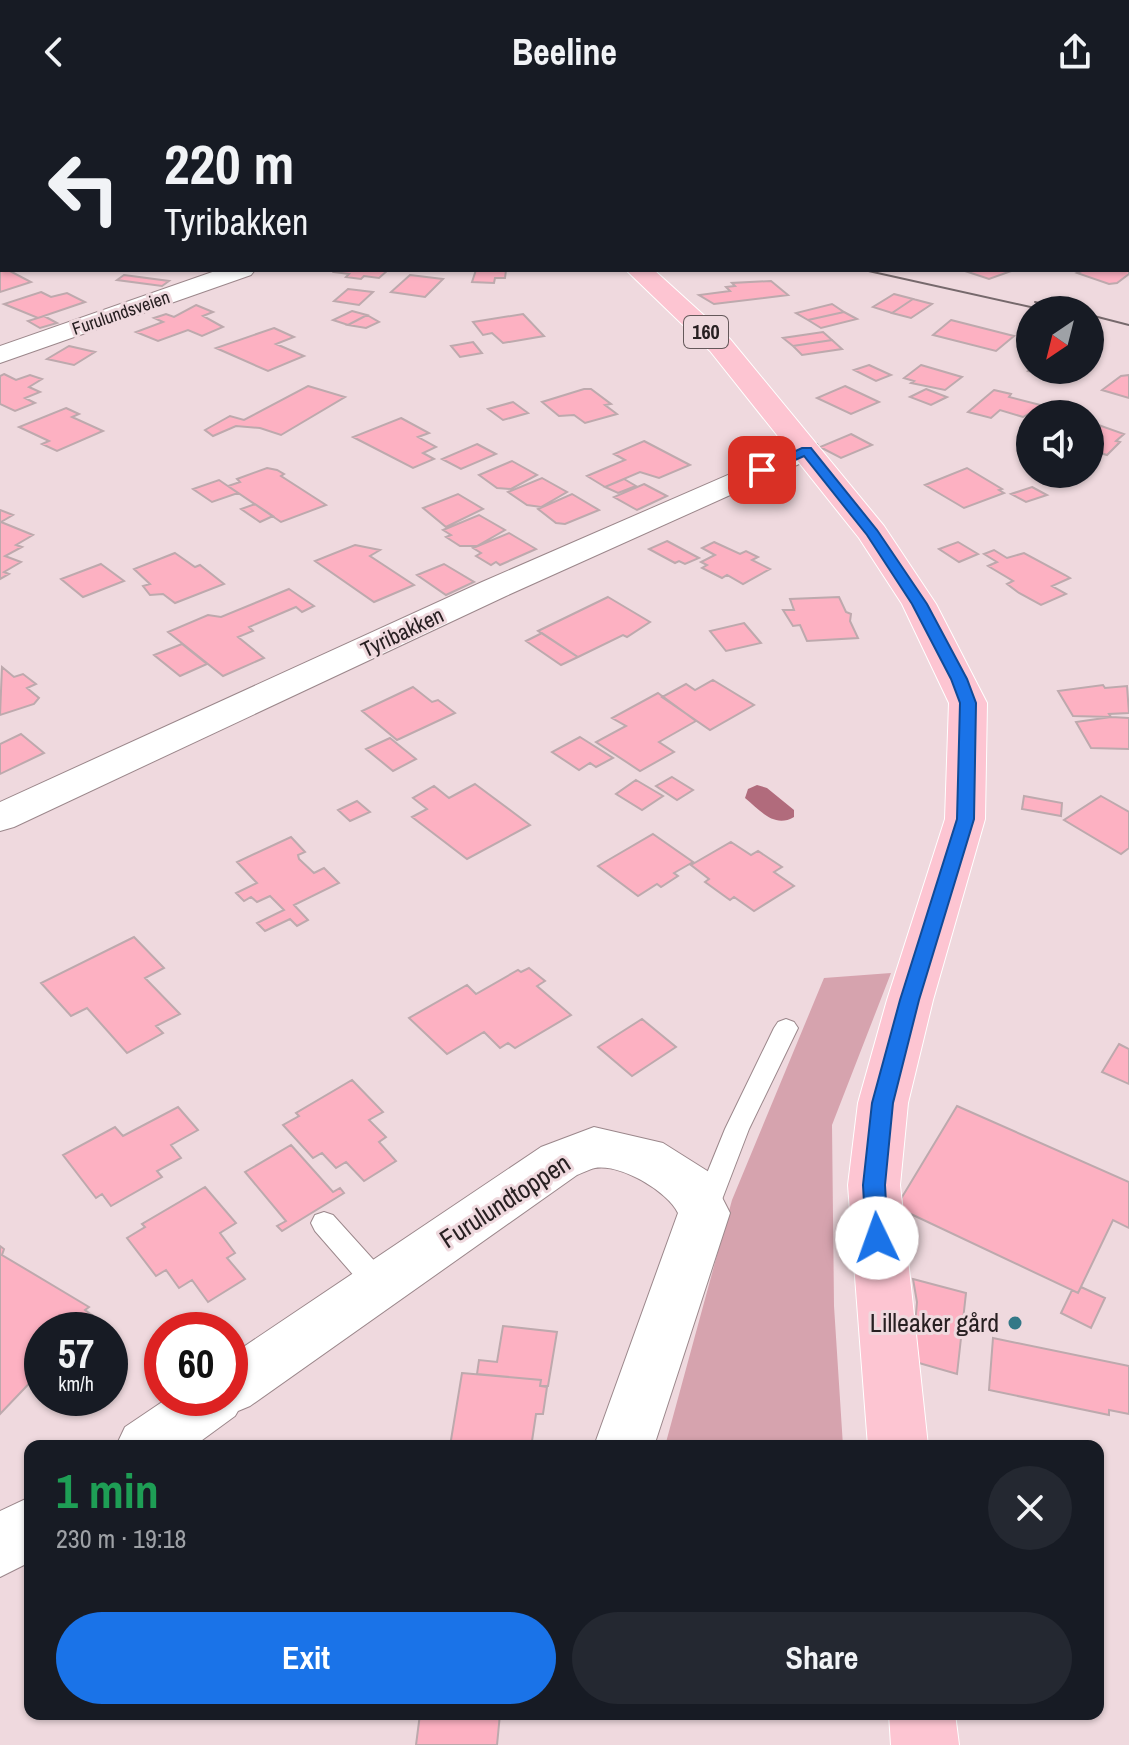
<!DOCTYPE html>
<html lang="en">
<head>
<meta charset="utf-8">
<style>
  :root { --surface:#171b24; --page:#242831; --text:#f1f3f6; --muted:#9ea1a6; --accent:#1a73e8 }
  body { margin:0; font-family:"Archivo Narrow",sans-serif; background:var(--page); color:var(--text); height:100vh; display:flex; flex-direction:column; font-size:30px; white-space:nowrap }
  * { box-sizing:border-box; margin:0 }
  p { font-size:26px; color:var(--muted) }
  .icon { flex:none; width:44px; height:44px; fill:none; stroke:currentColor; stroke-width:2; stroke-linecap:round; stroke-linejoin:round }
  .map { position:relative; flex:1; overflow:hidden }
  .sheet { position:absolute; left:24px; top:1336px; width:1080px; height:280px; display:flex; flex-direction:column; background:var(--surface); border-radius:16px; box-shadow:0 2px 6px #0004 }
  .sheet>* { flex:none }
  .top-card { position:absolute; left:0px; top:0px; width:1130px; height:168px; box-shadow:0 2px 6px #0004; background:#171b24; color:var(--text); overflow:hidden }
  .needle { width:52px; rotate:215deg }
  .tools { position:absolute; left:1016px; top:192px; display:grid; gap:16px }
  .tools a { display:grid; place-items:center; width:88px; height:88px; border-radius:50%; background:var(--surface); box-shadow:0 2px 6px #0004; font-size:40px }
  .speed { position:absolute; left:24px; top:1208px; display:flex; gap:16px; font-size:40px; font-weight:700; text-align:center }
  .speed>* { display:grid; place-content:center; width:104px; height:104px; border-radius:50%; background:var(--surface); box-shadow:0 2px 6px #0004; line-height:1 }
  .speed small { font-size:20px; font-weight:400 }
  .speed .limit { border:12px solid #d22; background:#fff; color:#111 }
  .pin { position:absolute; display:grid; place-items:center; width:68px; height:68px; color:#fff; margin:-34px; border-radius:16px; box-shadow:0 4px 12px #0006 }
  .me { position:absolute; width:88px; margin:-44px; rotate:357deg; stroke-linejoin:round; filter:drop-shadow(0 0 6px #0008) }
  .turn { display:flex; align-items:center; gap:28px; height:168px; padding:0 32px; font-size:36px }
  .turn .icon { width:104px; height:104px; stroke-width:2.5 }
  .turn b { display:block; font-size:56px; line-height:68px }
  .round { display:grid; place-items:center; flex:none; width:84px; height:84px; border-radius:42px; background:var(--page) }
  .headline { display:flex; align-items:center; justify-content:space-between; height:136px; padding:0 32px }
  h1 { font-size:48px; font-weight:700; line-height:60px; color:#1e9e55 }
  .button { display:flex; gap:16px; margin-top:auto; padding:16px 32px }
  .button a { flex:1; height:92px; border-radius:48px; background:var(--accent); color:#fff; font-size:32px; font-weight:700; line-height:92px; text-align:center }
  .button a+a { background:var(--page); color:var(--text) }
  header { display:flex; justify-content:space-between; align-items:center; height:104px; padding:0 32px; background:var(--surface); font-size:36px; font-weight:700 }
  .map>svg:first-child { display:block }
  .green { fill:#d6a3ae }
  .water { fill:#b16b7c }
  .building { fill:#fdb1c2; stroke:#bda9ad; stroke-width:2 }
  .lines { fill:none; stroke-linecap:round; stroke-linejoin:round }
  .lane-casing { stroke:#9b878b; stroke-width:2 }
  .street-casing { stroke:#9b878b; stroke-width:2 }
  .secondary-casing { stroke:#9b878b; stroke-width:2 }
  .primary-casing { stroke:#fff; stroke-width:2 }
  .lane { fill:#fff; fill-rule:evenodd }
  .street { fill:#fff; fill-rule:evenodd }
  .secondary { fill:#fff; fill-rule:evenodd }
  .primary { fill:#fdc5d2; fill-rule:evenodd }
  .tram { stroke:#76696c; stroke-width:2 }
  .route { fill:#1a73e8; stroke:#114b97; stroke-width:2 }
  .poi-dot { fill:#337887; stroke:#efd9de; stroke-width:3 }
  .labels { text-anchor:middle; stroke-width:6; stroke-linejoin:round; paint-order:stroke }
  .far-street-label { font-size:18px; fill:#282022; stroke:#efd9de }
  .shield { fill:#efd9de; stroke:#64585a; stroke-width:2 }
  .shield-label { font-size:20px; font-weight:bold; fill:#282022 }
  .street-label { font-size:22px; fill:#282022; stroke:#efd9de }
  .near-street-label { font-size:26px; fill:#282022; stroke:#efd9de }
  .near-poi-label { font-size:26px; fill:#282022; stroke:#efd9de; text-anchor:end }
</style>
</head>
<body>
<header><svg class="icon" aria-label="back" viewBox="0 0 24 24"><path d="M15 5l-7 7 7 7"/></svg>Beeline<svg class="icon" aria-label="share" viewBox="0 0 24 24"><path d="M12 15V3M7 8l5-5 5 5M5 13v7h14v-7"/></svg></header>
<div class="map">
<svg width="1129" height="1641" viewBox="0 0 1129 1641">
  <rect width="100%" height="100%" fill="#efd9de"/>
  <!-- green -->
  <path class="green" d="M 891,869 L 832,1021 L 834,1202 L 843,1342 L 665,1342 L 732,1096 L 824,874 Z"/>
  <!-- water -->
  <path class="water" d="M 757,681 L 767,684 L 794,706 L 794,713 C 774,725 760,706 745,694 L 748,685 Z"/>
  <!-- building -->
  <path class="building" d="M 1129,163 L 1129,170 L 1117,179 L 1109,180 L 1077,169 L 1084,166 L 1128,166 Z
    M 0,165 L 8,166 L 31,178 L 0,188 Z
    M 336,166 L 388,166 L 379,174 L 364,172 L 361,175 L 346,173 L 349,170 L 334,168 Z
    M 476,166 L 506,166 L 505,174 L 495,174 L 494,179 L 472,178 Z
    M 962,166 L 1014,166 L 989,175 Z
    M 124,171 L 169,177 L 162,182 L 117,176 Z
    M 410,171 L 443,175 L 425,193 L 391,188 Z
    M 771,177 L 788,191 L 714,200 L 699,191 L 730,187 L 726,183 L 735,182 L 732,179 Z
    M 348,185 L 373,188 L 359,201 L 334,197 Z
    M 41,188 L 51,193 L 67,189 L 85,198 L 38,214 L 4,200 Z
    M 894,190 L 913,195 L 892,209 L 873,203 Z
    M 913,195 L 932,200 L 911,214 L 892,209 Z
    M 832,200 L 844,208 L 808,216 L 796,209 Z
    M 196,201 L 213,208 L 203,212 L 223,223 L 202,232 L 188,226 L 158,237 L 136,228 L 163,218 L 154,214 L 166,210 L 174,213 Z
    M 352,207 L 367,211 L 348,221 L 333,216 Z
    M 844,208 L 857,215 L 821,224 L 808,216 Z
    M 523,210 L 544,232 L 503,239 L 492,229 L 483,231 L 473,218 Z
    M 367,211 L 379,218 L 366,224 L 348,221 Z
    M 44,212 L 57,219 L 40,224 L 28,217 Z
    M 951,216 L 1014,232 L 996,247 L 933,231 Z
    M 274,224 L 294,233 L 276,240 L 304,252 L 268,267 L 216,244 Z
    M 823,228 L 832,236 L 793,242 L 783,234 Z
    M 832,236 L 842,245 L 802,251 L 793,242 Z
    M 473,238 L 482,249 L 460,253 L 451,242 Z
    M 69,242 L 95,248 L 74,261 L 47,255 Z
    M 869,261 L 891,271 L 876,277 L 854,266 Z
    M 921,261 L 962,273 L 945,286 L 911,279 L 914,277 L 904,274 Z
    M 1030,265 L 1030,266 L 1081,266 L 1078,269 L 1069,267 L 1065,271 L 1055,268 L 1050,273 L 1028,267 Z
    M 4,270 L 16,276 L 30,271 L 42,275 L 29,283 L 40,288 L 25,294 L 35,299 L 15,307 L 0,300 L 0,272 Z
    M 1129,271 L 1129,294 L 1102,286 L 1121,272 Z
    M 308,282 L 345,293 L 281,331 L 260,324 L 236,322 L 213,332 L 205,326 L 230,312 L 244,316 Z
    M 845,282 L 879,298 L 851,310 L 817,294 Z
    M 584,285 L 591,285 L 611,300 L 605,301 L 617,310 L 585,319 L 574,311 L 559,312 L 542,298 Z
    M 926,285 L 947,293 L 931,301 L 910,293 Z
    M 994,286 L 1011,290 L 1009,293 L 1052,304 L 1045,310 L 1032,308 L 1023,313 L 1000,306 L 991,314 L 968,308 Z
    M 513,298 L 528,309 L 503,316 L 488,305 Z
    M 66,304 L 79,310 L 72,313 L 103,327 L 57,347 L 42,340 L 49,337 L 19,323 Z
    M 401,314 L 429,329 L 418,333 L 436,343 L 423,349 L 434,355 L 413,364 L 353,333 Z
    M 1090,318 L 1124,330 L 1116,337 L 1120,338 L 1107,351 L 1090,346 Z
    M 851,330 L 872,341 L 841,354 L 820,343 Z
    M 644,337 L 690,361 L 659,374 L 640,368 L 605,383 L 587,372 L 625,356 L 614,350 Z
    M 477,340 L 496,350 L 461,365 L 442,355 Z
    M 512,357 L 537,371 L 511,385 L 497,384 L 479,371 Z
    M 267,364 L 277,366 L 284,370 L 281,372 L 326,401 L 281,418 L 228,382 L 240,378 L 237,375 Z
    M 967,364 L 1002,385 L 999,386 L 1004,389 L 964,404 L 925,381 Z
    M 542,374 L 567,388 L 541,403 L 527,401 L 508,388 Z
    M 624,375 L 636,382 L 618,389 L 605,383 Z
    M 219,376 L 238,389 L 212,398 L 193,385 Z
    M 644,380 L 667,392 L 637,406 L 614,393 Z
    M 1032,383 L 1047,391 L 1026,398 L 1011,390 Z
    M 458,390 L 483,405 L 446,423 L 423,404 Z
    M 572,390 L 599,406 L 565,420 L 556,419 L 538,405 Z
    M 255,400 L 273,412 L 260,418 L 241,405 Z
    M 0,406 L 13,411 L 1,418 L 33,431 L 16,441 L 22,443 L 5,452 L 21,458 L 4,468 L 9,470 L 0,475 Z
    M 479,411 L 505,426 L 477,442 L 460,442 L 446,433 L 451,431 L 443,426 Z
    M 509,429 L 536,445 L 500,461 L 496,458 L 491,461 L 476,452 L 481,449 L 473,444 Z
    M 667,437 L 699,454 L 685,460 L 679,457 L 675,459 L 649,445 Z
    M 714,438 L 740,450 L 746,447 L 758,453 L 752,456 L 770,465 L 743,480 L 727,471 L 722,474 L 702,464 L 707,461 L 701,458 L 715,451 L 702,444 Z
    M 958,438 L 978,450 L 959,458 L 939,445 Z
    M 355,441 L 380,446 L 370,452 L 414,481 L 374,498 L 315,457 Z
    M 994,446 L 1007,454 L 1024,449 L 1065,471 L 1070,474 L 1052,482 L 1066,490 L 1041,501 L 1019,489 L 1007,480 L 1013,477 L 988,462 L 997,458 L 984,450 Z
    M 175,449 L 195,463 L 200,461 L 224,480 L 175,499 L 163,490 L 150,491 L 143,482 L 150,480 L 134,465 Z
    M 101,460 L 124,477 L 83,493 L 61,475 Z
    M 444,460 L 474,478 L 446,491 L 417,471 Z
    M 289,485 L 314,502 L 302,508 L 296,503 L 249,523 L 253,527 L 238,533 L 264,554 L 223,572 L 168,528 L 208,511 L 221,513 Z
    M 608,493 L 650,518 L 627,533 L 623,531 L 578,553 L 538,527 Z
    M 839,493 L 846,508 L 851,510 L 850,517 L 858,534 L 807,537 L 800,521 L 793,522 L 783,506 L 794,506 L 790,495 Z
    M 744,519 L 761,539 L 726,547 L 710,527 Z
    M 542,529 L 578,553 L 561,561 L 526,537 Z
    M 182,540 L 207,560 L 180,572 L 154,551 Z
    M 2,563 L 14,573 L 23,570 L 36,580 L 27,584 L 39,594 L 34,600 L 0,611 Z
    M 713,576 L 754,601 L 710,626 L 662,593 L 686,580 L 695,586 Z
    M 1103,581 L 1105,584 L 1127,582 L 1129,609 L 1109,610 L 1111,613 L 1073,612 L 1058,587 Z
    M 413,583 L 432,598 L 438,596 L 455,609 L 397,636 L 362,607 Z
    M 658,589 L 696,617 L 659,638 L 674,648 L 640,667 L 596,638 L 626,622 L 612,614 Z
    M 1111,613 L 1129,614 L 1129,645 L 1091,644 L 1076,618 Z
    M 21,630 L 44,649 L 0,670 L 0,640 Z
    M 580,633 L 613,654 L 596,663 L 590,659 L 579,666 L 552,648 Z
    M 390,634 L 416,655 L 393,667 L 366,645 Z
    M 672,673 L 693,686 L 677,696 L 656,682 Z
    M 636,676 L 663,692 L 642,706 L 616,690 Z
    M 475,680 L 530,721 L 467,755 L 412,713 L 427,705 L 413,694 L 434,682 L 449,694 Z
    M 1024,692 L 1062,699 L 1061,712 L 1022,705 Z
    M 1101,692 L 1129,708 L 1129,744 L 1121,750 L 1064,716 Z
    M 357,697 L 370,708 L 350,717 L 338,706 Z
    M 653,730 L 693,758 L 674,769 L 678,772 L 661,783 L 657,780 L 638,792 L 598,762 Z
    M 291,733 L 305,748 L 298,751 L 299,755 L 314,769 L 324,764 L 339,779 L 294,801 L 308,816 L 297,822 L 290,815 L 265,827 L 257,819 L 284,806 L 270,792 L 257,798 L 251,793 L 244,797 L 236,789 L 257,779 L 237,758 Z
    M 731,738 L 751,751 L 758,747 L 782,763 L 774,768 L 794,782 L 754,807 L 734,793 L 730,796 L 705,778 L 709,775 L 691,761 Z
    M 134,833 L 164,864 L 145,874 L 180,910 L 156,922 L 163,929 L 127,949 L 87,904 L 71,912 L 41,879 Z
    M 529,864 L 545,877 L 537,882 L 571,911 L 515,944 L 508,939 L 500,944 L 484,928 L 447,950 L 409,914 L 467,881 L 476,890 L 518,866 L 521,868 Z
    M 642,915 L 676,943 L 632,972 L 598,943 Z
    M 1119,940 L 1129,945 L 1129,980 L 1102,968 Z
    M 352,976 L 383,1008 L 369,1016 L 386,1033 L 379,1038 L 396,1057 L 364,1077 L 346,1058 L 336,1064 L 322,1049 L 313,1054 L 283,1021 L 299,1012 L 296,1009 Z
    M 957,1002 L 1129,1078 L 1129,1124 L 1113,1116 L 1078,1189 L 896,1103 Z
    M 178,1003 L 198,1026 L 171,1041 L 181,1054 L 157,1067 L 162,1073 L 111,1102 L 102,1090 L 96,1094 L 63,1051 L 115,1023 L 123,1032 Z
    M 291,1041 L 333,1088 L 340,1084 L 344,1089 L 282,1127 L 277,1122 L 286,1117 L 245,1068 Z
    M 205,1083 L 236,1119 L 220,1129 L 235,1149 L 227,1154 L 245,1175 L 208,1198 L 192,1176 L 179,1184 L 166,1166 L 156,1172 L 127,1134 L 145,1123 L 142,1120 Z
    M 0,1142 L 4,1145 L 2,1151 L 89,1203 L 85,1206 L 93,1212 L 80,1226 L 42,1226 L 42,1266 L 0,1310 Z
    M 913,1175 L 966,1189 L 957,1270 L 912,1257 L 917,1198 Z
    M 1081,1183 L 1105,1194 L 1091,1224 L 1061,1209 L 1072,1186 L 1078,1189 Z
    M 503,1222 L 557,1228 L 548,1282 L 540,1282 L 541,1276 L 477,1270 L 479,1256 L 497,1258 Z
    M 993,1234 L 1129,1262 L 1129,1310 L 1109,1306 L 1109,1311 L 989,1286 Z
    M 462,1269 L 541,1276 L 540,1282 L 547,1283 L 543,1310 L 536,1310 L 532,1337 L 540,1338 L 539,1342 L 450,1342 Z
    M 420,1610 L 500,1610 L 497,1641 L 416,1641 Z"/>
  <g class="lines">
    <!-- lane casing -->
    <g class="lane-casing">
      <path id="lane" d="M 786,915 L 794,918 L 798,924 L 749,1025 L 718,1106 L 714,1113 L 705,1117 L 696,1113 L 692,1106 L 725,1025 L 774,924 L 778,918 Z
        M 324,1108 L 333,1111 L 389,1173 L 393,1181 L 389,1189 L 379,1192 L 369,1189 L 315,1127 L 311,1119 L 315,1111 Z"/>
    </g>
    <!-- street casing -->
    <g class="street-casing">
      <path id="street" d="M 251,0 L 278,0 L 250,2 Z
        M 950,0 L 973,0 L 949,2 Z
        M 1128,39 L 1129,39 L 1129,51 L 1128,51 Z
        M 0,51 L 2,51 L 2,65 L 0,65 Z
        M 218,166 L 255,166 L 251,171 L 0,259 L 0,242 Z
        M 806,337 L 817,340 L 821,346 L 817,352 L 506,492 L 14,723 L 0,727 L 0,698 L 482,478 Z
        M 594,1023 L 663,1039 L 709,1068 L 730,1109 L 654,1342 L 594,1342 L 678,1109 C 667,1087 621,1060 595,1064 C 590,1065 582,1069 577,1071 L 250,1302 L 238,1307 L 235,1312 L 194,1342 L 116,1342 L 125,1323 L 168,1294 L 230,1294 L 230,1252 L 541,1043 Z
        M 30,1393 L 30,1458 L 0,1473 L 0,1407 Z"/>
    </g>
    <!-- secondary casing -->
    <g class="secondary-casing">
      <path id="secondary" d="M 0,96 L 2,96 L 2,110 L 0,110 Z
        M 1128,107 L 1129,107 L 1129,121 L 1128,121 Z"/>
    </g>
    <!-- primary casing -->
    <g class="primary-casing">
      <path id="primary" d="M 453,0 L 473,0 L 473,2 L 453,2 Z
        M 626,166 L 654,166 L 730,235 L 884,422 L 936,500 L 987,599 L 985,715 L 933,896 L 908,999 L 900,1081 L 928,1342 L 868,1342 L 848,1081 L 858,999 L 887,896 L 945,715 L 949,599 L 902,500 L 859,434 L 710,247 Z
        M 889,1610 L 955,1610 L 959,1641 L 891,1641 Z"/>
    </g>
    <!-- lane -->
    <use href="#lane" class="lane"/>
    <!-- street -->
    <use href="#street" class="street"/>
    <!-- secondary -->
    <use href="#secondary" class="secondary"/>
    <!-- primary -->
    <use href="#primary" class="primary"/>
    <!-- tram -->
    <path class="tram" d="M 864,166 L 1044,206
      M 1035,198 L 1070,206
      M 1090,211 L 1129,221"/>
  </g>
  <!-- route -->
  <path class="route" d="M 802,344 L 811,344 L 877,426 L 927,500 L 967,575 L 976,599 L 974,715 L 919,896 L 893,999 L 885,1081 L 888,1134 L 885,1140 L 877,1143 L 869,1140 L 866,1134 L 863,1081 L 872,999 L 900,896 L 957,715 L 960,599 L 951,575 L 912,500 L 867,431 L 804,352 L 766,369 L 755,366 Z"/>
  <!-- markers -->
  <circle class="poi-dot" cx="1015" cy="1219" r="8"/>
  <g class="labels">
    <!-- far-street labels -->
    <g class="far-street-label">
      <text transform="translate(121 209) rotate(-19)" y="6">Furulundsveien</text>
    </g>
    <!-- shield labels -->
    <rect class="shield" x="684" y="212" width="44" height="32" rx="6"/>
    <g class="shield-label">
      <text x="706" y="235">160</text>
    </g>
    <!-- street labels -->
    <g class="street-label">
      <text transform="translate(402 528) rotate(-25)" y="8">Tyribakken</text>
    </g>
    <!-- near-street labels -->
    <g class="near-street-label">
      <text transform="translate(505 1097) rotate(-33)" y="9">Furulundtoppen</text>
    </g>
    <!-- near-poi labels -->
    <g class="near-poi-label">
      <text x="999" y="1228">Lilleaker gård</text>
    </g>
  </g>
</svg>
<div class="tools">
<a><svg class="needle" viewBox="-14 -14 28 28"><path d="M0-13l5 13h-10z" fill="#e53935"/><path d="M0 13l5-13h-10z" fill="#9ea1a6"/></svg></a>
<a><svg class="icon" aria-label="sound" viewBox="0 0 24 24"><path d="M4 9h4l5-4v14l-5-4H4zM17 9q2 3 0 6"/></svg></a>
</div>
<div class="speed"><div>57<small>km/h</small></div><div class="limit">60</div></div>
<div class="pin" style="left:762px;top:366px;background:#d93025"><svg class="icon" aria-label="arrive" viewBox="0 0 24 24"><path d="M6 21V4h12l-3 4 3 4H6"/></svg></div>
<svg class="me" style="left:877px;top:1134px" viewBox="-20 -20 40 40"><circle r="19" fill="#fff"/><path d="M0-13L10 11 0 6-10 11z" fill="#1a73e8"/></svg>
<div class="top-card">
<div class="turn"><svg class="icon" aria-label="left" viewBox="0 0 24 24"><path d="M17 20v-9H6M10 6l-5 5 5 5"/></svg><div><b>220 m</b>Tyribakken</div></div>
</div>
<section class="sheet">
<div class="headline"><div><h1>1 min</h1><p>230 m · 19:18</p></div><a class="round"><svg class="icon" aria-label="close" viewBox="0 0 24 24"><path d="M6 6l12 12M18 6L6 18"/></svg></a></div>
<div class="button"><a>Exit</a><a>Share</a></div>
</section>
</div>
</body>
</html>
